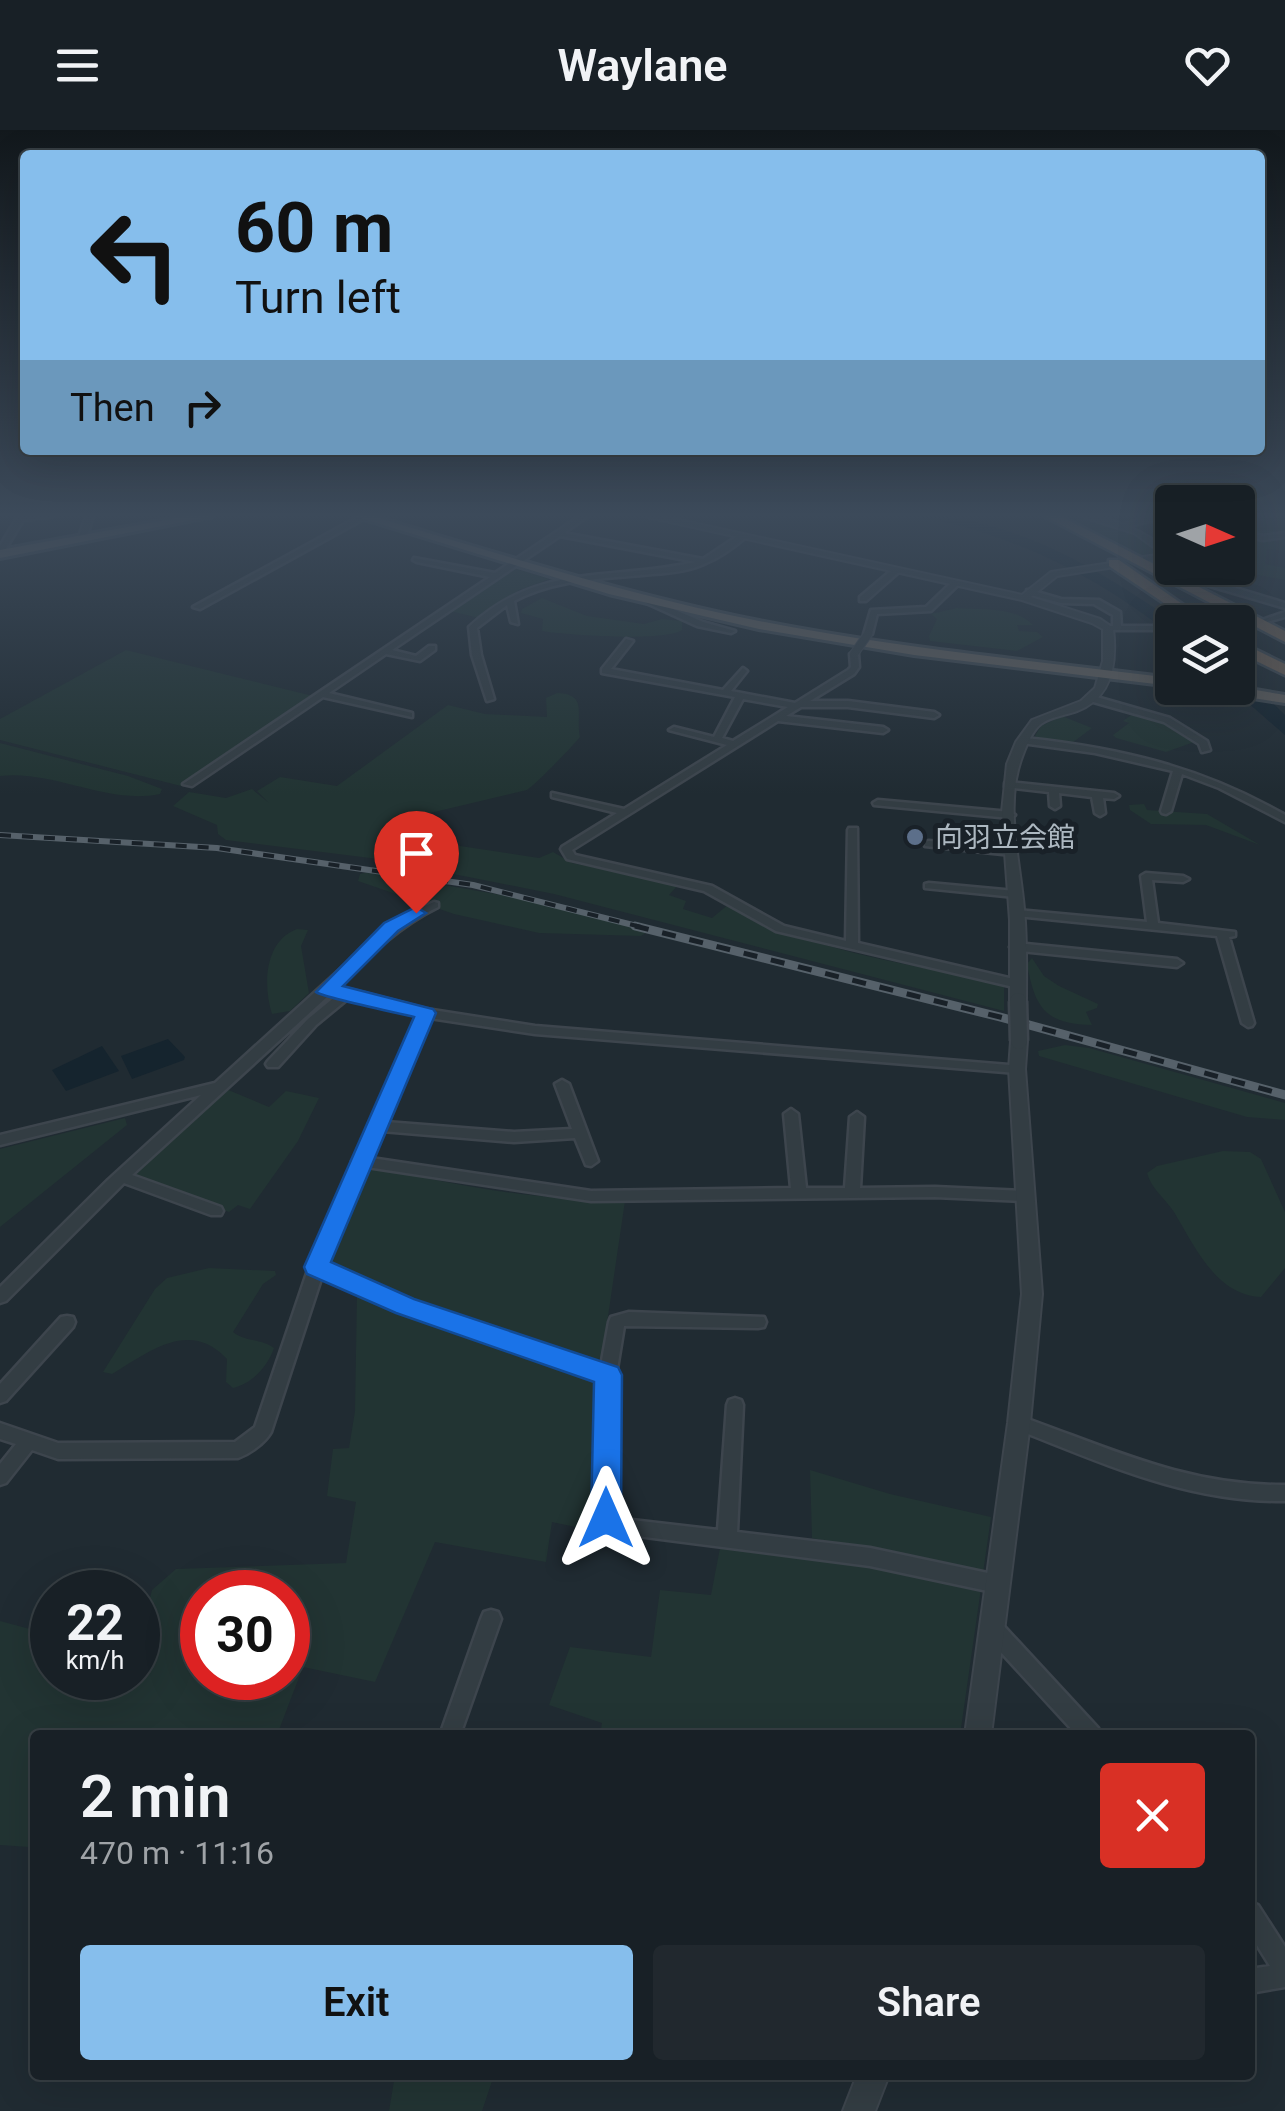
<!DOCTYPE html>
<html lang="en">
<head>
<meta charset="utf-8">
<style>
  :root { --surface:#182026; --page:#21282e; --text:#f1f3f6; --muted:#9fa3a7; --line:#363e43; --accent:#86beec }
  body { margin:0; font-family:Roboto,"Noto Sans JP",sans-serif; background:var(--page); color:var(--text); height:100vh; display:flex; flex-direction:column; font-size:38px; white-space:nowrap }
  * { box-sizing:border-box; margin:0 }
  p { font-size:32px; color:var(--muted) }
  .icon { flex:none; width:55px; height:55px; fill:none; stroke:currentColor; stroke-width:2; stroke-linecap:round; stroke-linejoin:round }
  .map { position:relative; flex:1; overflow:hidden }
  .drawer { position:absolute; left:30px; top:1600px; width:1225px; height:350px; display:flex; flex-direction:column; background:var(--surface); border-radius:10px; box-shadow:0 10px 40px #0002,0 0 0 2px var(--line) }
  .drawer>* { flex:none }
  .hud { position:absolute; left:20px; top:20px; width:1245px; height:305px; border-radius:10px; box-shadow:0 10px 40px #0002,0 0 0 2px var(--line); background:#86beec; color:#111; overflow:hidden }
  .needle { width:65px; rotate:93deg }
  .controls { position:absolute; left:1155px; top:355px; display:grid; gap:20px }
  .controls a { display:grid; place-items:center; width:100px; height:100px; border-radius:10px; background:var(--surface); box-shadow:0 10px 40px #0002,0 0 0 2px var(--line); font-size:50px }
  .speed { position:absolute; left:30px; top:1440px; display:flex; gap:20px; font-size:50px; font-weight:700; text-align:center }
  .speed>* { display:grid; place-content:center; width:130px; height:130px; border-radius:50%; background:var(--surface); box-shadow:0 10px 40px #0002,0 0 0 2px var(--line); line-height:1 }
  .speed small { font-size:25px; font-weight:400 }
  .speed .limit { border:15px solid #d22; background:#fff; color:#111 }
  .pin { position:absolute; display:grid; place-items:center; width:85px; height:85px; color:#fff; margin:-102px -42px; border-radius:50% 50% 50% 0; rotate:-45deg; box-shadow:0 0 10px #0007 }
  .pin .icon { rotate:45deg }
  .me { position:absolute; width:110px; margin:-55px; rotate:0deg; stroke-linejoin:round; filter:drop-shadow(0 0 8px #0008) }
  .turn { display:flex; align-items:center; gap:35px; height:210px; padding:0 50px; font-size:45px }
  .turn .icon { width:130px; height:130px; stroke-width:2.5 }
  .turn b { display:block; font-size:70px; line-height:85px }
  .then { display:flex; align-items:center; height:95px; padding:0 50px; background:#0003; gap:20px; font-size:38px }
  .round { display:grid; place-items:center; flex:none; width:105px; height:105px; border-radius:10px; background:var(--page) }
  .headline { display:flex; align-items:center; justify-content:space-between; height:170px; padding:0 50px }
  h1 { font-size:60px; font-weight:600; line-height:75px }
  .button { display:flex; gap:20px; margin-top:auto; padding:20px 50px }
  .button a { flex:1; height:115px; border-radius:10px; background:var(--accent); color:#111; font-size:40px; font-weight:600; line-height:115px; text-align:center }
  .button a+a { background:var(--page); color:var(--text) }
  header { display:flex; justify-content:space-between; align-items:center; height:130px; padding:0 50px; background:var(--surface); font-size:45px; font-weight:600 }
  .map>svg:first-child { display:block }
  .green { fill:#223433; fill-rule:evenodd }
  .water { fill:#15242e }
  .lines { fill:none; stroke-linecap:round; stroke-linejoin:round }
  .minor-tunnel { stroke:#354047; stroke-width:8; stroke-dasharray:8 4; stroke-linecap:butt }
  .minor-casing { stroke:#3d454d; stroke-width:5 }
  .tertiary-casing { stroke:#3d454d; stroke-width:4 }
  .trunk-casing { stroke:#3e474e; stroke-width:6 }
  .motorway-casing { stroke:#3e474e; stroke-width:5 }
  .minor { fill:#333d43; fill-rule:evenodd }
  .tertiary { fill:#333d43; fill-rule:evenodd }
  .trunk { fill:#5d5c5a; fill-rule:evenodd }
  .motorway { fill:#695c51; fill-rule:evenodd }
  .rail-far1-casing { stroke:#56616a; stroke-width:6 }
  .rail-casing { stroke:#56616a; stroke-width:9 }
  .rail-far1 { stroke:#192128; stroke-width:4; stroke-dasharray:11; stroke-linecap:butt }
  .rail { stroke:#192128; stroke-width:5; stroke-dasharray:14; stroke-linecap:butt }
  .minor-bridge-casing { stroke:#3d454d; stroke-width:10; stroke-linecap:butt }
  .tertiary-bridge-casing { stroke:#3d454d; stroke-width:21; stroke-linecap:butt }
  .minor-bridge { stroke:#333d43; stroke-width:8 }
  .tertiary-bridge { stroke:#333d43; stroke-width:16 }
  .route { fill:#1a73e8; stroke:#114b97; stroke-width:2.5 }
  .service-dot { fill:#5c6f8a; stroke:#192128; stroke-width:4 }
  .labels { text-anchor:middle; stroke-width:10; stroke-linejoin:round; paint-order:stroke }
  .far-poi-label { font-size:28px; fill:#adb8c1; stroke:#192128; text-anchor:start }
</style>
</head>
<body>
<header><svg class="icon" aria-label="menu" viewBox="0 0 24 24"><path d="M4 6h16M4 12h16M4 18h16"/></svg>Waylane<svg class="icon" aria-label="heart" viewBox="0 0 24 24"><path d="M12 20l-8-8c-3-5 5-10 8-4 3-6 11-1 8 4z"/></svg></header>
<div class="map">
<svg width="1285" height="1981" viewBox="0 0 1285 1981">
  <rect width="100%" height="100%" fill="#202b32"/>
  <!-- green -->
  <path class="green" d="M 1061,386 C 1092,386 1140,397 1159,422 L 1139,426 Z
    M 1238,386 L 1285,386 L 1285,421 L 1267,419 L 1265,434 L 1285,438 L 1285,450 L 1220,438 L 1238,438 L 1238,409 L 1264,411 L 1238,405 Z
    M 513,438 L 549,449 L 519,460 L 479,488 L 450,481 Z
    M 542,468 L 587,486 L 644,494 L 662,489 L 682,491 L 682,500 C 665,512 566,505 542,501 L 543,489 L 521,483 L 522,479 Z
    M 957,478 C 981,480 1015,476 1033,495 L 1017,495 L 1019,501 L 1037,502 L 1043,507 L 1017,521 L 930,511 L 929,506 L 937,489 L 931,484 Z
    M 126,520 L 313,566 L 181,656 L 0,610 L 0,589 Z
    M 557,563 C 589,564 575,585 580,607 C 572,617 535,655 527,660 L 426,684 C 419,697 423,710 435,716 L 434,728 L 447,714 L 539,728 L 553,722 L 572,733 L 679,754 L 669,765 L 686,771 L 683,779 L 712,788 L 729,774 C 810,823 913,834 1004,854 L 1004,881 L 554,764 L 428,739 L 422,736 L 427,730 L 418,734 L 226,710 L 218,704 L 217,695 L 173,676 L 189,662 L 226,668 L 252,659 L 269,673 L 257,661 L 280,647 L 337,656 L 448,575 L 485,584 L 547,587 L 546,568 Z
    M 1134,583 L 1169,592 L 1197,611 L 1166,622 L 1116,608 L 1113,605 L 1129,593 L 1123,591 Z
    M 1062,586 L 1092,598 L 1072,613 L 1040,610 L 1035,606 L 1041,596 Z
    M 0,613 L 128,646 L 162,659 L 160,664 C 107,675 54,640 0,646 Z
    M 1144,674 L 1147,680 L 1207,684 L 1260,715 L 1206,695 L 1151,694 L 1130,680 L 1129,675 Z
    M 369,742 L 548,773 L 649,801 L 641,806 L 539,803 L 454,784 L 358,751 L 360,744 Z
    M 297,799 L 308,800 L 301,816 L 309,863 L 290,881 L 272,884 C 263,856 264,811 297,799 Z
    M 1032,828 L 1044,846 L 1059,856 L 1098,874 L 1097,878 L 1086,882 L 1092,895 C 1044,894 1035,877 1027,834 Z
    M 1065,915 L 1089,918 L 1285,973 L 1285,990 L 1247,987 L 1039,926 L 1038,921 Z
    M 226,959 L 269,977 L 286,961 L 319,968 L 298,1011 L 250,1079 L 238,1075 L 229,1082 L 134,1046 Z
    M 125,988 L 127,995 L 0,1097 L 0,1019 Z
    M 1223,1021 L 1250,1022 L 1261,1029 L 1285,1082 L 1285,1138 L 1261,1167 C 1216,1165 1195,1117 1174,1082 C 1164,1067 1152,1060 1147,1043 L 1157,1036 Z
    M 375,1037 C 457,1056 541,1071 625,1071 L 602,1227 L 590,1233 L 401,1169 L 333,1139 L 327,1125 L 360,1044 Z
    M 209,1138 L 275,1141 L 276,1145 L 263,1154 L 233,1202 C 245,1212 260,1208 274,1218 C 268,1236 252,1254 233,1258 L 226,1252 L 227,1229 C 190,1189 150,1221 112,1244 L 103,1242 L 155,1159 L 167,1148 Z
    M 357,1163 C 432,1197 512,1219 590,1247 L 600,1264 L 599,1402 L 552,1392 L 546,1432 L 435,1412 L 375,1552 L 303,1537 L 277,1605 L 35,1605 L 35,1712 L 29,1717 L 0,1715 L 0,1491 L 52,1505 L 52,1548 L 138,1548 L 138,1513 L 152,1460 L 176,1439 L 346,1433 L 356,1372 L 327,1366 L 333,1319 L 349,1318 L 355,1281 ZM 202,1462 L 288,1462 L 288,1548 L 202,1548 Z
    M 810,1340 L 890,1364 L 991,1387 L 983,1443 L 812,1408 Z
    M 720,1418 L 884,1436 L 981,1458 L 960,1605 L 600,1605 L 602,1593 L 549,1575 L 570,1517 L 651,1527 L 660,1460 L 711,1465 Z
    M 395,1945 L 494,1945 L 482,1981 L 389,1981 Z"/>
  <!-- water -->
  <path class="water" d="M 916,386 C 1016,386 1096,439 1176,492 L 1172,492 L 1172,505 C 1094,445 1014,404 916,386 Z
    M 1238,539 L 1285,585 L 1285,605 L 1231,558 L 1238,558 Z
    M 168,909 L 185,927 L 184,930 L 132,949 L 121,926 Z
    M 102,916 L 119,941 L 66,961 L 52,940 Z"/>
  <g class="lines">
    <!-- minor-tunnel -->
    <path class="minor-tunnel" d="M 1238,494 L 1263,491"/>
    <!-- minor casing -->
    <g class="minor-casing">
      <path id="minor" d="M 18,386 L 55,386 L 23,390 L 4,422 L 0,424 L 0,416 Z
        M 86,386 L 93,386 L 86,409 L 82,411 L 78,409 Z
        M 360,386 L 369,386 L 200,479 L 193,477 Z
        M 580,386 L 588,386 L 564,403 L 703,429 L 739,405 L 746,407 C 734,417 721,427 706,433 C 690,441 670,443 652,444 C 605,449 557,448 514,471 L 518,494 L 511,492 L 507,475 L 477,498 L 481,525 L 494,569 L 487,571 L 472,525 L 469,497 C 538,432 611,451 696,432 L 560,406 L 392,520 L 416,526 L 429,516 L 435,516 L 435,520 L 420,531 L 386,524 L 329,563 L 412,583 L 412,587 L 323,567 L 192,656 L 183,654 L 490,447 L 417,432 L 413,430 L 414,428 L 495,443 Z
        M 1149,387 L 1172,387 L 1172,391 L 1149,391 L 1122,398 L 1118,396 Z
        M 1238,401 L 1263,406 L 1285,403 L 1285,407 L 1263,410 L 1238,405 Z
        M 1180,438 L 1188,438 L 1209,450 L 1285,473 L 1285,478 L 1203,454 Z
        M 893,439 L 900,441 L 866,471 L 860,471 L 860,467 Z
        M 953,451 L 960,453 L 931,481 L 877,484 L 872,504 L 868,506 L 864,504 L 871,480 L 926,477 Z
        M 1030,460 L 1061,469 L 1099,470 L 1120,482 L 1121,496 L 1172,496 L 1172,500 L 1105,500 L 1105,496 L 1113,496 L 1113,485 L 1094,474 L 1061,473 L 1027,464 L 1027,460 Z
        M 645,467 L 703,492 L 735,501 L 731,503 L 697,496 L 642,471 L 642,467 Z
        M 1285,482 L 1285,487 L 1263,493 L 1259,491 Z
        M 626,509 L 633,511 L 611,539 L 723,560 L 743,538 L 747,541 L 731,561 L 795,573 L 848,540 L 851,537 L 850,524 L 854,521 L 858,524 L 859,537 L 854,544 L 810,571 L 848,571 L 934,582 L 939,585 L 934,588 L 848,577 L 801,577 L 786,586 L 883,597 L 888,600 L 883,603 L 778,591 L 572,720 L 575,725 L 712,756 L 784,796 L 846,811 L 848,700 L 849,698 L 857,698 L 858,813 L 1022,851 L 1024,854 L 1022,857 L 1018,858 L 776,801 L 704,761 L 567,729 L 561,719 L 562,717 L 617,683 L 552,667 L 552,663 L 624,679 L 727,615 L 669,600 L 674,597 L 714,607 L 735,567 L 602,543 L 602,539 ZM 743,569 L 788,577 L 733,611 L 722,608 Z
        M 1093,566 L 1170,588 L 1207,611 L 1210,620 L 1202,622 L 1199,614 L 1164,592 L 1090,571 L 1090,567 Z
        M 1025,608 C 1120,618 1201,637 1285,685 L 1285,692 L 1219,658 L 1182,644 L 1171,681 L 1166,684 L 1162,683 L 1161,681 L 1173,641 L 1095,623 L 1022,613 L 1022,609 Z
        M 1009,652 L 1114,663 L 1119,666 L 1114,669 L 1103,668 L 1105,683 L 1100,686 L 1095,683 L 1092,667 L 1059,663 L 1060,676 L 1055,679 L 1050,676 L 1049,662 L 1005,657 L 1005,653 Z
        M 878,670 L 1010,682 L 1015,685 L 1010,688 L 874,675 L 873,673 Z
        M 929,711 L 1012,719 L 1017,722 L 1012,725 L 925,716 L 925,712 Z
        M 1146,743 L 1183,746 L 1189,749 L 1183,752 L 1152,750 L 1158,793 L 1235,802 L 1235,806 L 1229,807 L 1254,893 L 1252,896 L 1248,897 L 1242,893 L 1217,806 L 1017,786 L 1011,783 L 1017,780 L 1147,792 L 1141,746 Z
        M 929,753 L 1015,761 L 1021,764 L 1015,767 L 925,758 L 925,754 Z
        M 434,772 L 438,773 L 438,777 C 397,797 368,827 336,859 L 348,859 L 426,879 L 535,896 L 1022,936 L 1024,939 L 1022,942 L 1017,943 L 535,904 L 430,888 L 386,992 L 514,1002 L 572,999 L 555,954 L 562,950 L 569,954 L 598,1031 L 591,1036 L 586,1035 L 575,1008 L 514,1012 L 382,1001 L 371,1028 L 591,1061 L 791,1058 L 784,984 L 791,979 L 798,984 L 806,1058 L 845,1058 L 850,987 L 857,982 L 864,987 L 860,1058 L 935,1057 L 1026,1061 L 1031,1062 L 1033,1066 L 1031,1070 L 1026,1071 L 935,1067 L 591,1071 L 367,1037 L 326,1134 L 411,1172 L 601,1236 L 609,1192 L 611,1187 L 629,1182 L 764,1187 L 766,1192 L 764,1197 L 758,1198 L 624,1196 L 616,1245 L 615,1384 L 623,1389 L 718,1400 L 727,1275 L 729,1270 L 735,1268 L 741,1270 L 743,1275 L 737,1402 L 870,1418 L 997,1445 L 1004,1448 L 1006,1454 L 1004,1460 L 997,1463 L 870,1436 L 614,1403 L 600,1394 L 597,1388 L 600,1249 L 399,1180 L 322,1146 L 271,1302 C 265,1313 249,1324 238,1328 L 58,1329 L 32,1320 L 6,1353 L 0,1355 L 0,1334 L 16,1314 L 0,1309 L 0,1293 L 58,1313 L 235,1312 L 255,1297 L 309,1137 L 354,1034 L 352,1031 L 357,1026 L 370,998 L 368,996 L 372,992 L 419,885 L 350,867 L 316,895 L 278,937 L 268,937 L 266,934 L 268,931 L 308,889 L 336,866 L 328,866 L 132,1045 L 221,1077 L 223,1081 L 221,1085 L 211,1085 L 124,1053 L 6,1171 L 0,1173 L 0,1157 L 108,1050 L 201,965 L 0,1015 L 0,1005 L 215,953 L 379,804 L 411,782 Z
        M 1016,813 L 1177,829 L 1183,833 L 1177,837 L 1012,820 L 1010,817 L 1012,814 Z
        M 67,1186 L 73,1187 L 75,1192 L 73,1197 L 6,1271 L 0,1273 L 0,1254 L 61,1187 Z
        M 1019,1286 C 1110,1318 1186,1356 1285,1355 L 1285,1371 C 1185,1372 1104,1333 1013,1298 L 1010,1293 L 1013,1288 Z
        M 491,1480 L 498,1482 L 501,1489 L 460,1605 L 440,1605 L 481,1489 L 484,1482 Z
        M 993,1489 L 1000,1492 L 1098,1598 L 1101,1605 L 1077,1605 L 986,1506 L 983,1499 L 986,1492 Z
        M 1250,1772 L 1258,1775 L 1285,1817 L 1285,1857 L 1250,1863 L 1250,1839 L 1270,1836 L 1250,1804 Z"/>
    </g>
    <!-- tertiary casing -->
    <g class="tertiary-casing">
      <path id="tertiary" d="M 643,386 L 661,386 L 1022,465 L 1051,442 L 1111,433 L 1111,437 L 1108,438 L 1057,446 L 1031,467 L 1100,489 L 1113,498 C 1117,532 1113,568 1077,581 C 1066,585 1050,587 1041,594 C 1032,601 1026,616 1022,627 C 1004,675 1020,730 1024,779 C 1027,810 1026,840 1026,871 L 1024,874 L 1012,874 L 1010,871 L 1010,790 L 1002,682 L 1007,634 L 1016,612 L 1032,590 L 1081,571 L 1095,558 L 1103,531 L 1103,499 L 1092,493 L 1022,470 Z
        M 1080,386 C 1116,386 1144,402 1172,423 L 1172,428 L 1143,431 L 1143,427 L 1163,424 L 1134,403 Z
        M 1019,906 L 1027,911 L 1025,939 L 1042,1164 L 1030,1293 L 991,1605 L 965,1605 L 1008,1293 L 1022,1164 L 1009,939 L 1011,911 Z
        M 857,1945 L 889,1945 L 875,1981 L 843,1981 Z"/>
    </g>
    <!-- trunk casing -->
    <g class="trunk-casing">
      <path id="trunk" d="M 188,386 L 213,386 L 0,428 L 0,420 Z
        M 354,386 L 372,386 C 500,424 628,465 759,491 C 896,518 1034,531 1172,548 L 1172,556 L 914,525 L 759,499 L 609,464 Z
        M 1238,557 L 1285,565 L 1285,573 L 1214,562 L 1207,558 Z"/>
    </g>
    <!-- motorway casing -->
    <g class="motorway-casing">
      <path id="motorway" d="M 1044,386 L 1060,386 L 1285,501 L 1285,512 Z
        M 1109,430 L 1119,430 L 1208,492 L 1192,492 L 1109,436 Z
        M 1238,511 L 1285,534 L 1285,545 L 1238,522 Z"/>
    </g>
    <!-- minor -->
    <use href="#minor" class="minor"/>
    <!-- tertiary -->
    <use href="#tertiary" class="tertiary"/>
    <!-- trunk -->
    <use href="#trunk" class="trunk"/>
    <!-- motorway -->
    <use href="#motorway" class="motorway"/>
    <!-- rail-far1 casing -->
    <g class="rail-far1-casing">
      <path id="rail-far1" d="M 0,705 L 217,718 L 473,755 L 645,798"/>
    </g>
    <!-- rail casing -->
    <g class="rail-casing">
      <path id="rail" d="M 635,796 L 1000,887 L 1285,965"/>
    </g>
    <!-- rail-far1 -->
    <use href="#rail-far1" class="rail-far1"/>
    <!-- rail -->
    <use href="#rail" class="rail"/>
    <!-- minor-bridge casing -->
    <g class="minor-bridge-casing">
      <path id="minor-bridge" d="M 854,524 L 868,504"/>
    </g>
    <!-- tertiary-bridge casing -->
    <g class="tertiary-bridge-casing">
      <path id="tertiary-bridge" d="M 1018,871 L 1019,911"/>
    </g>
    <!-- minor-bridge -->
    <use href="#minor-bridge" class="minor-bridge"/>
    <!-- tertiary-bridge -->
    <use href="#tertiary-bridge" class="tertiary-bridge"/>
  </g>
  <!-- sky -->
  <linearGradient id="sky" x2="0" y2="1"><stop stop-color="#12181c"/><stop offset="0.58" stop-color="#3c4a5a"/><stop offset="1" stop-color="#3c4a5a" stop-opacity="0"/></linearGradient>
  <rect width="1285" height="664" fill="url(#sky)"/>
  <!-- route -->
  <path class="route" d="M 416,777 L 426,783 L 398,801 L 343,856 L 433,879 L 436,883 L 331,1132 L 414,1169 L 618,1237 L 622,1245 L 621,1388 L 616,1398 L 606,1402 L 595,1398 L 591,1388 L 594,1252 L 396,1183 L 307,1144 L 304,1137 L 414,887 C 398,883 321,867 316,862 L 384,793 Z"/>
  <!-- markers -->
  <circle class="service-dot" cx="915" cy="707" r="10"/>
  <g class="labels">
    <!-- far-poi labels -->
    <g class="far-poi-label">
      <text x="935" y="717">向羽立会館</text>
    </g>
  </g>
</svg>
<div class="controls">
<a><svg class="needle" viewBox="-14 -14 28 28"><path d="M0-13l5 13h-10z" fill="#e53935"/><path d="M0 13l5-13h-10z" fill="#9fa3a7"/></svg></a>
<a><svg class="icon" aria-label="layers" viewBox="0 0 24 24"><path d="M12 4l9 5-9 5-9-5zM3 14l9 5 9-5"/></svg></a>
</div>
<div class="speed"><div>22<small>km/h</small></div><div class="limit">30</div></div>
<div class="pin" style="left:416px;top:783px;background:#d93025"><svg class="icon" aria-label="arrive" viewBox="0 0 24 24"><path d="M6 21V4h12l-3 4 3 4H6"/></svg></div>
<svg class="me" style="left:606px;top:1388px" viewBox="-20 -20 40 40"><path d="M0-17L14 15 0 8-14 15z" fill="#1a73e8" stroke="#fff" stroke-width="4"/></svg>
<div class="hud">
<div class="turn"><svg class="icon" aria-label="left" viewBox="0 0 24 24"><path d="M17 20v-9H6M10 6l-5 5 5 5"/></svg><div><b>60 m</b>Turn left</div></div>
<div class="then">Then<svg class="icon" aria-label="right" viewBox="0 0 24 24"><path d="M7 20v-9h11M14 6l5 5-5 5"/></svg></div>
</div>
<section class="drawer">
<div class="headline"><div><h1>2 min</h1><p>470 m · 11:16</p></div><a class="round" style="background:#d93025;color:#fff"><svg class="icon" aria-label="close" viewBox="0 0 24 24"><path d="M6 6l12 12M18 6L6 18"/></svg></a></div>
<div class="button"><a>Exit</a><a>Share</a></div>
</section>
</div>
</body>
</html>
